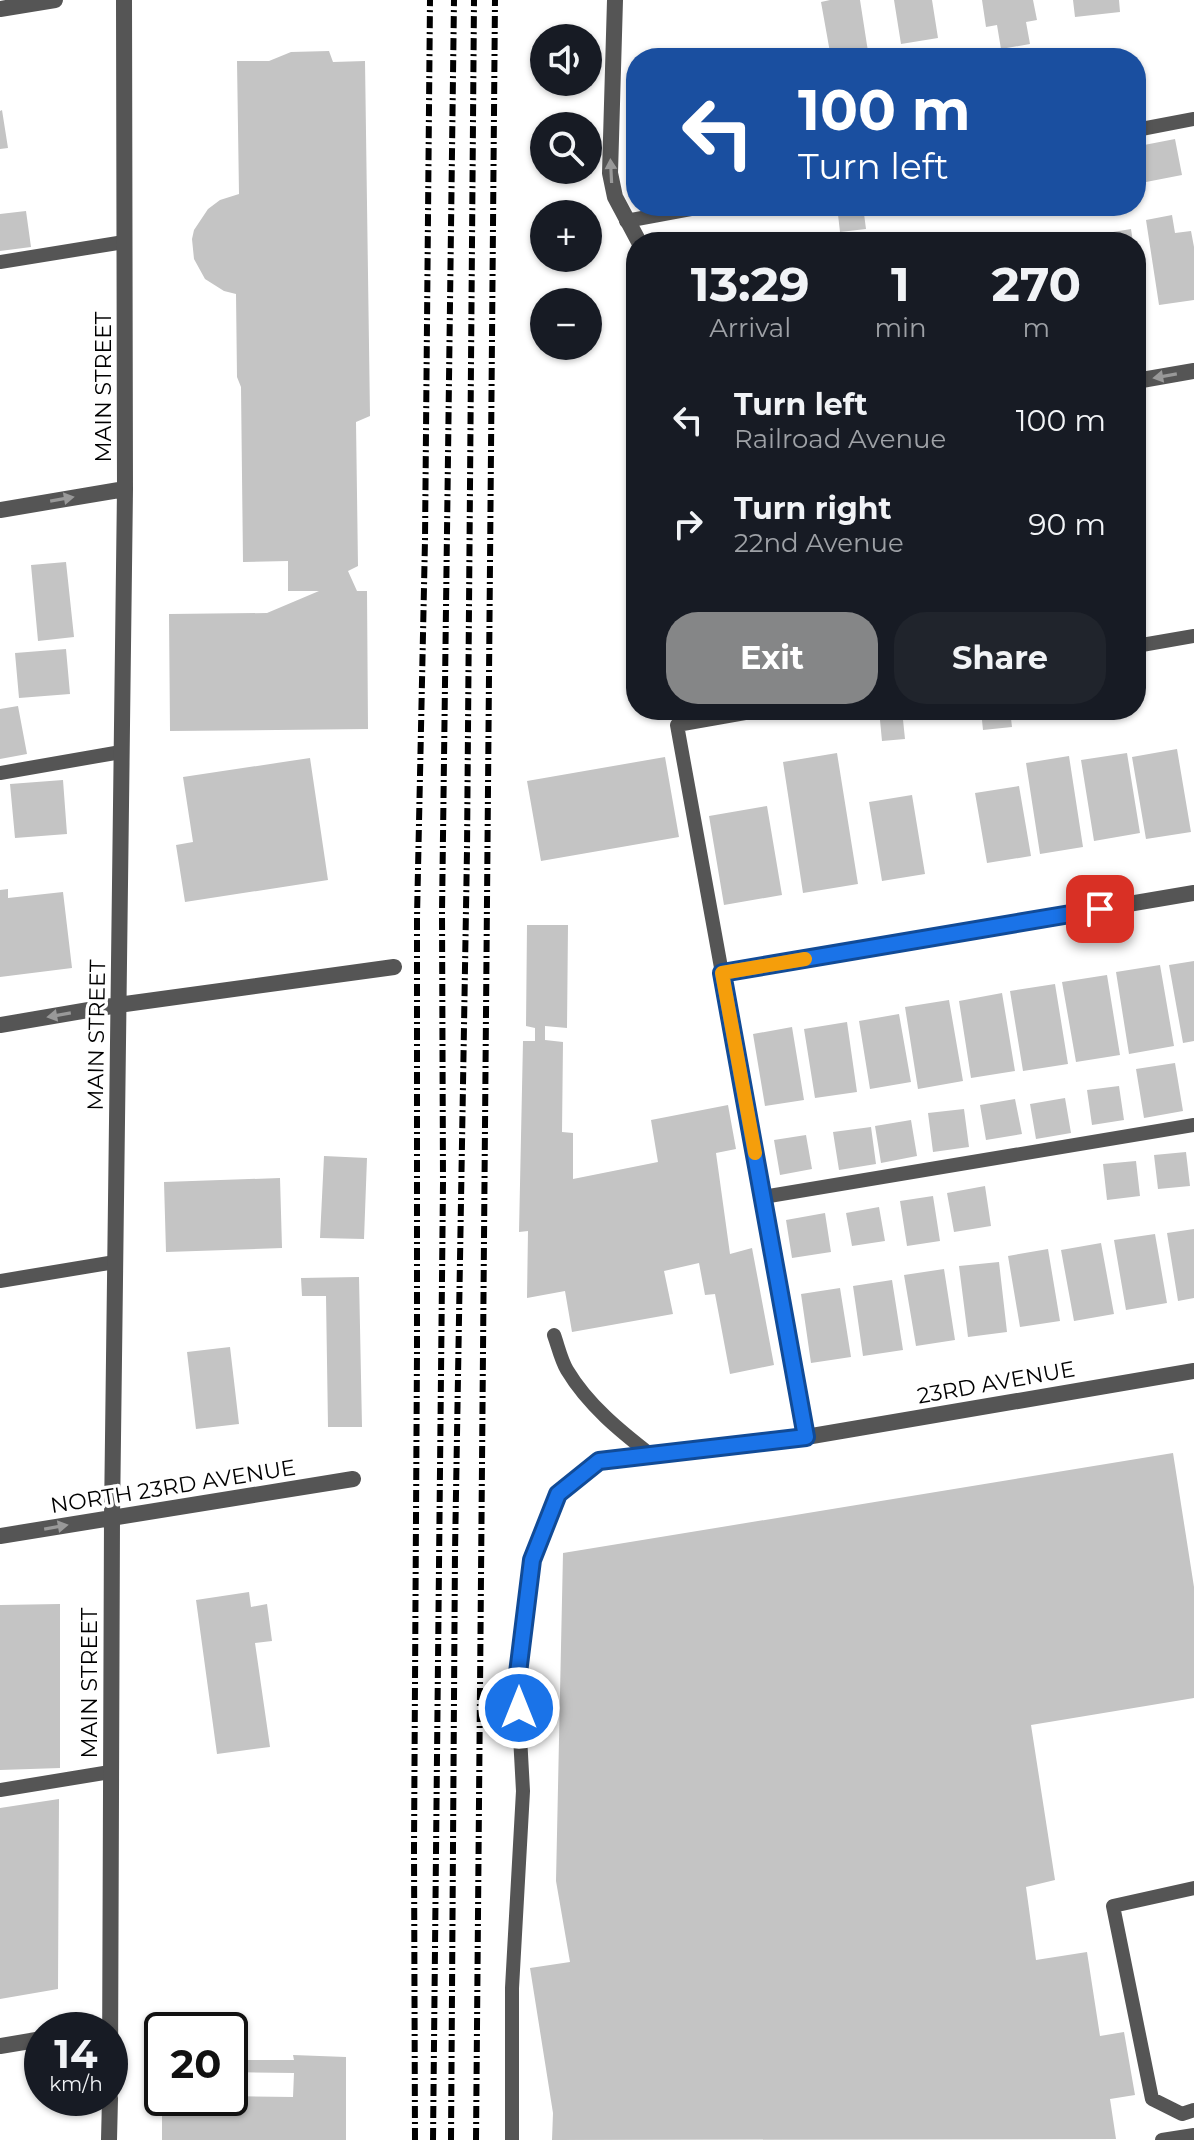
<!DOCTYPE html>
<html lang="en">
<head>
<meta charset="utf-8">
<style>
  :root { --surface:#171b24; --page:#20242c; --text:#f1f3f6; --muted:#9ea1a6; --accent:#858687 }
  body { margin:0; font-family:Montserrat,sans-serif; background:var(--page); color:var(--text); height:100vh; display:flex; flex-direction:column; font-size:30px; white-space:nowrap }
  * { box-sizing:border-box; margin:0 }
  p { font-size:26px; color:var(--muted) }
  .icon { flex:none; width:44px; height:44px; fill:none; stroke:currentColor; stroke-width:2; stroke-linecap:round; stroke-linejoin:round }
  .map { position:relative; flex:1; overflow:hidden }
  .drawer { position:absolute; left:626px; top:232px; width:520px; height:488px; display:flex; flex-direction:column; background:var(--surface); border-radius:32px; box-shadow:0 2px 6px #0004 }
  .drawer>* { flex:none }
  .guide { position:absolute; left:626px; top:48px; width:520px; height:168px; border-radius:32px; box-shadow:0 2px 6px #0004; background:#1a4fa0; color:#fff; overflow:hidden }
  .buttons { position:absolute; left:530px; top:24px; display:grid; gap:16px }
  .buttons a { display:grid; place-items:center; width:72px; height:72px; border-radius:50%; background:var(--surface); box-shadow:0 2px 6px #0004; font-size:40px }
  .speed { position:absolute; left:24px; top:2012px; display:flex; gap:16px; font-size:40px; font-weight:700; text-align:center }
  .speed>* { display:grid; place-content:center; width:104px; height:104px; border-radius:50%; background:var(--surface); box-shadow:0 2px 6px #0004; line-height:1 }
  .speed small { font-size:20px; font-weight:400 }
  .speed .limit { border:4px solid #111; border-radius:12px; background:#fff; color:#111 }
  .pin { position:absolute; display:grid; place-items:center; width:68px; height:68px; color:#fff; margin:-34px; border-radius:16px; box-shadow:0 4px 12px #0006 }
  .me { position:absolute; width:88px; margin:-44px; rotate:0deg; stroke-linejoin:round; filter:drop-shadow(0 0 6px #0008) }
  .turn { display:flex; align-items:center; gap:28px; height:168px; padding:0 40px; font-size:36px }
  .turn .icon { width:104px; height:104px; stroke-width:2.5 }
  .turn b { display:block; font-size:56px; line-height:68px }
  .eta { display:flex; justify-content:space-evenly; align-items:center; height:136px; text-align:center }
  .eta b { font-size:48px; font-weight:700; line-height:56px }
  .cta { display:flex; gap:16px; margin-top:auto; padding:16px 40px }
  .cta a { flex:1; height:92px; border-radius:32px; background:var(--accent); color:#fff; font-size:32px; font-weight:700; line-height:92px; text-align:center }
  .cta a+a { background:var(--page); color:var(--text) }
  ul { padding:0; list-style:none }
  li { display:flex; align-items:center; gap:24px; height:104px; padding:0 40px }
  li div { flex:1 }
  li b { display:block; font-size:30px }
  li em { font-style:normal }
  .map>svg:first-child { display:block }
  .building { fill:#c4c4c4 }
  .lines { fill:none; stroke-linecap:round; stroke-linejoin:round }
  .service { stroke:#555; stroke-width:14 }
  .minor { stroke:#555; stroke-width:16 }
  .rail { stroke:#000; stroke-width:6; stroke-dasharray:12 4 2 4; stroke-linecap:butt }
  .oneway { fill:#999 }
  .route-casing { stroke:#114b97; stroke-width:20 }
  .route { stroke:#1a73e8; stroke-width:14 }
  .slow { stroke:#f59e0b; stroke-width:14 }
  .labels { text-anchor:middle; stroke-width:7; stroke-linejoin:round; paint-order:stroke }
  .street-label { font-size:22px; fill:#000; stroke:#fff }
</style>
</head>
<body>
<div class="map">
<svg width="1194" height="2140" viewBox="0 0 1194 2140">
  <rect width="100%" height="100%" fill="#fff"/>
  <!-- building -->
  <path class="building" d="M 830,0 L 860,0 L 869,58 L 831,58 L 821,2 Z
    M 894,0 L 932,0 L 938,38 L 901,44 Z
    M 982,0 L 1033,0 L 1037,20 L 1026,22 L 1030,44 L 1001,49 L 997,25 L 986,27 Z
    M 1073,0 L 1119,0 L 1120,12 L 1075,17 Z
    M 329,51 L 333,62 L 365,61 L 370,416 L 356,422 L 358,566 L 348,571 L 357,591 L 367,591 L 368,729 L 170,731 L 169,614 L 267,613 L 319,591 L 288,591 L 288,561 L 243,562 L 241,387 L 237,377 L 236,294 L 224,291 L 205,279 L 194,259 L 192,239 L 194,230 L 208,209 L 220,200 L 239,194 L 237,61 L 269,61 L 291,52 Z
    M 2,110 L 8,148 L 0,149 L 0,111 Z
    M 1175,139 L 1182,175 L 1146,182 L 1139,146 Z
    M 837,206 L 863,206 L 866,229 L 840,232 Z
    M 985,206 L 1017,206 L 1018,211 L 986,216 Z
    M 26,211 L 31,247 L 0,251 L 0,214 Z
    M 1172,215 L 1175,233 L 1191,231 L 1194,247 L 1194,300 L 1159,305 L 1146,220 Z
    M 1131,229 L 1133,242 L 1090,242 L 1089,236 Z
    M 1136,266 L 1138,266 L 1145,308 L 1136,309 Z
    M 66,562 L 74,637 L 38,641 L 31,565 Z
    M 66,649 L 70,694 L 19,698 L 15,653 Z
    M 18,706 L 27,754 L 0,759 L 0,709 Z
    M 879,710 L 902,710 L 905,739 L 882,741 Z
    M 981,710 L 1010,710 L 1012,727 L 983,730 Z
    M 1177,749 L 1191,832 L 1146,839 L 1132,757 Z
    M 837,753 L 858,884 L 803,893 L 783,762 Z
    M 1127,753 L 1140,833 L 1094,841 L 1081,760 Z
    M 1069,756 L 1083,847 L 1040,854 L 1026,763 Z
    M 665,757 L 679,837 L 541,861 L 527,781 Z
    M 310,758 L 328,880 L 185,902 L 176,845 L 193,842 L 183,777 Z
    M 63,780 L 67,834 L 15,838 L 10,784 Z
    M 1019,786 L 1031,856 L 987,863 L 975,793 Z
    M 912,795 L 925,874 L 882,881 L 869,802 Z
    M 767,806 L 782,895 L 724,905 L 709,816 Z
    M 8,889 L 8,898 L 63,892 L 72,968 L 0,977 L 0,890 Z
    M 527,925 L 568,925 L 567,1028 L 545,1026 L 545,1040 L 563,1042 L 562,1132 L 573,1133 L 573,1179 L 658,1162 L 651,1120 L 728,1105 L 736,1149 L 716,1153 L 730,1254 L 752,1248 L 774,1365 L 730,1374 L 715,1294 L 705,1295 L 699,1263 L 664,1271 L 673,1314 L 572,1332 L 565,1291 L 527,1298 L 528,1231 L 519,1232 L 523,1041 L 535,1041 L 535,1028 L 526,1026 Z
    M 1194,961 L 1194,1041 L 1183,1043 L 1169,965 Z
    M 1160,965 L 1174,1046 L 1129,1054 L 1116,972 Z
    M 1107,975 L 1120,1055 L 1076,1062 L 1062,982 Z
    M 1055,984 L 1068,1064 L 1023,1071 L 1010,991 Z
    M 1002,993 L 1015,1071 L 971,1078 L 959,1001 Z
    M 949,1000 L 963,1081 L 918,1089 L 905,1007 Z
    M 899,1014 L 911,1082 L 870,1089 L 859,1021 Z
    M 847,1022 L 857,1092 L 815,1098 L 804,1029 Z
    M 792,1027 L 804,1100 L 765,1106 L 753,1034 Z
    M 1175,1063 L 1183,1111 L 1144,1118 L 1136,1069 Z
    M 1119,1086 L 1124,1120 L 1092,1125 L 1087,1090 Z
    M 1065,1098 L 1071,1133 L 1036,1139 L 1030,1104 Z
    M 1015,1099 L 1022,1134 L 986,1140 L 980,1105 Z
    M 964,1109 L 969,1147 L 933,1152 L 928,1113 Z
    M 911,1120 L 917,1156 L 881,1163 L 875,1126 Z
    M 871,1127 L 876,1164 L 839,1170 L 833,1132 Z
    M 806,1135 L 812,1169 L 780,1175 L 774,1140 Z
    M 1186,1152 L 1190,1186 L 1158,1189 L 1154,1155 Z
    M 324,1156 L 367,1158 L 364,1239 L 320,1238 Z
    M 1136,1161 L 1140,1196 L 1107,1200 L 1103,1164 Z
    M 280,1178 L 282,1248 L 166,1252 L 164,1182 Z
    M 985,1186 L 991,1226 L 954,1232 L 947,1193 Z
    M 933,1196 L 940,1241 L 907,1246 L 900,1201 Z
    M 879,1207 L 885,1241 L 852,1246 L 846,1213 Z
    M 825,1213 L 831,1252 L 792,1258 L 786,1220 Z
    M 1194,1229 L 1194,1298 L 1178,1301 L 1167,1233 Z
    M 1155,1234 L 1167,1303 L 1126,1310 L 1114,1240 Z
    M 1101,1243 L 1114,1314 L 1074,1321 L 1061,1250 Z
    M 1048,1249 L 1060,1321 L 1020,1327 L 1008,1256 Z
    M 999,1262 L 1007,1332 L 968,1337 L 959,1266 Z
    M 944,1269 L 955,1340 L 916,1346 L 904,1275 Z
    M 359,1277 L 362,1427 L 328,1427 L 326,1296 L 302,1296 L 301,1278 Z
    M 892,1280 L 903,1350 L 863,1356 L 853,1286 Z
    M 840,1288 L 851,1357 L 811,1363 L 801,1294 Z
    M 230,1347 L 239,1424 L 196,1429 L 187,1352 Z
    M 1173,1453 L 1194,1587 L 1194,1698 L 1031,1725 L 1055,1880 L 1026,1887 L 1036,1960 L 1087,1952 L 1100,2036 L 1124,2032 L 1135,2095 L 1110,2099 L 1116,2139 L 552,2140 L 553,2113 L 530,1968 L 570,1962 L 556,1881 L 563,1553 Z
    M 249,1592 L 251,1607 L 267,1604 L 272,1641 L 255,1643 L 270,1747 L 217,1754 L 196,1600 Z
    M 60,1604 L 60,1768 L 0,1770 L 0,1605 Z
    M 59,1799 L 58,1989 L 0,1999 L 0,1808 Z
    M 293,2055 L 346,2057 L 346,2140 L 162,2140 L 162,2098 L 230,2098 L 230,2096 L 293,2097 L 294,2073 L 230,2072 L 230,2060 L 294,2060 Z"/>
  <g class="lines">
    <!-- service -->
    <path class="service" d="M 1136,130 L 1194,119
      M 626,221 L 707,206
      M 0,262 L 124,242
      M 1136,646 L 1194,636
      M 0,773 L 121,752
      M 722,973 L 677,725 L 762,710
      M 763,1197 L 1194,1125
      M 0,1281 L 115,1262
      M 554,1335 C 558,1346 561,1360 567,1370 C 588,1405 620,1431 651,1455
      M 0,1790 L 110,1772
      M 1194,1888 L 1113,1906 L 1152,2099 L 1182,2114 L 1194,2110
      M 512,2140 L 512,1988 L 523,1791 L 517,1681 L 532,1560 L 558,1494 L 599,1461 L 806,1437
      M 1162,2140 L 1194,2135"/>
    <!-- minor -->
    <path class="minor" d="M 615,0 L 610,173 L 615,197 L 639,242
      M 0,9 L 55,0
      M 1136,381 L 1194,371
      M 0,510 L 125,489
      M 1194,893 L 722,973 L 806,1437 L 1194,1371
      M 0,1025 L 118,1005 L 394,967
      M 0,1536 L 353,1479
      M 0,2046 L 42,2039
      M 110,2071 L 112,1517 L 125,489 L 124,0
      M 109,2140 L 110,2098"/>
    <!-- rail -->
    <path class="rail" d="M 415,2140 L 414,1848 L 417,1353 L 417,917 L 425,540 L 430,0
      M 433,2140 L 443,1183 L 442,912 L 454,0
      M 451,2140 L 455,1552 L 467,851 L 474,0
      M 476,2140 L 495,0"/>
  </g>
  <!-- one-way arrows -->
  <defs><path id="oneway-solid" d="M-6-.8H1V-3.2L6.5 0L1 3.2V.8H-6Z" transform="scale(2)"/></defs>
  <g class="oneway">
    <use href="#oneway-solid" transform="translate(611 171) rotate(-93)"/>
    <use href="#oneway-solid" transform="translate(1165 376) rotate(170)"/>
    <use href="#oneway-solid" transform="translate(62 499) rotate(-10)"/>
    <use href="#oneway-solid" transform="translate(59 1015) rotate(170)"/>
    <use href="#oneway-solid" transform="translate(56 1527) rotate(-10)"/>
  </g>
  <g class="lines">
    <!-- route casing -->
    <g class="route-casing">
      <path id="route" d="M 519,1708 L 517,1681 L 532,1560 L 558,1494 L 599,1461 L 806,1437 L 722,973 L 1100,909"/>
    </g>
    <!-- route -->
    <use href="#route" class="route"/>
    <!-- slow -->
    <path class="slow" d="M 755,1153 L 722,973 L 805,959"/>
  </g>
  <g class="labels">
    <!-- street labels -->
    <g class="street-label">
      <text transform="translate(103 387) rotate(-90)" y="8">MAIN STREET</text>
      <text transform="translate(96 1035) rotate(-89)" y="8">MAIN STREET</text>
      <text transform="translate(996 1382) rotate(-10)" y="8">23RD AVENUE</text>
      <text transform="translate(173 1486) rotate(-9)" y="8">NORTH 23RD AVENUE</text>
      <text transform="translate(89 1683) rotate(-90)" y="8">MAIN STREET</text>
    </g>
  </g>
</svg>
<div class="buttons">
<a><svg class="icon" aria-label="sound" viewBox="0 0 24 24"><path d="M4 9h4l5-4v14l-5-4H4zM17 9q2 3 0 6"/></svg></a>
<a><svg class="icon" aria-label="search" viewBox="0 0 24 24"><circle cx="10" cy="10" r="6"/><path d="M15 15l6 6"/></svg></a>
<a>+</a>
<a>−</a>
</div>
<div class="speed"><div>14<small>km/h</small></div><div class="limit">20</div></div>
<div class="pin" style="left:1100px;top:909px;background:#d93025"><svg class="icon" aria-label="arrive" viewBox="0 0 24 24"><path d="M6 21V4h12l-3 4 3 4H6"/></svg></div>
<svg class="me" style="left:519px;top:1708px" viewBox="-20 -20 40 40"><circle r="17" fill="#1a73e8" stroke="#fff" stroke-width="3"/><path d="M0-11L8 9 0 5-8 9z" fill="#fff"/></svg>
<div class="guide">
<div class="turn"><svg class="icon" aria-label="left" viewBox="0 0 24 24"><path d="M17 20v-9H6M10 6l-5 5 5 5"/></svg><div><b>100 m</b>Turn left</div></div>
</div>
<section class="drawer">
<div class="eta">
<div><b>13:29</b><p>Arrival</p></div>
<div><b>1</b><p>min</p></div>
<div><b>270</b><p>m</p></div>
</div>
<ul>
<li><svg class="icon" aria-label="left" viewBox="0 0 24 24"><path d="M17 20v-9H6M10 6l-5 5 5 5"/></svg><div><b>Turn left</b><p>Railroad Avenue</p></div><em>100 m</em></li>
<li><svg class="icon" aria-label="right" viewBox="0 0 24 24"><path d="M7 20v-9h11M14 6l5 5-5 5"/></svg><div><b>Turn right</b><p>22nd Avenue</p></div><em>90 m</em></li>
</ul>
<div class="cta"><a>Exit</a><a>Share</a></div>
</section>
</div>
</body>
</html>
